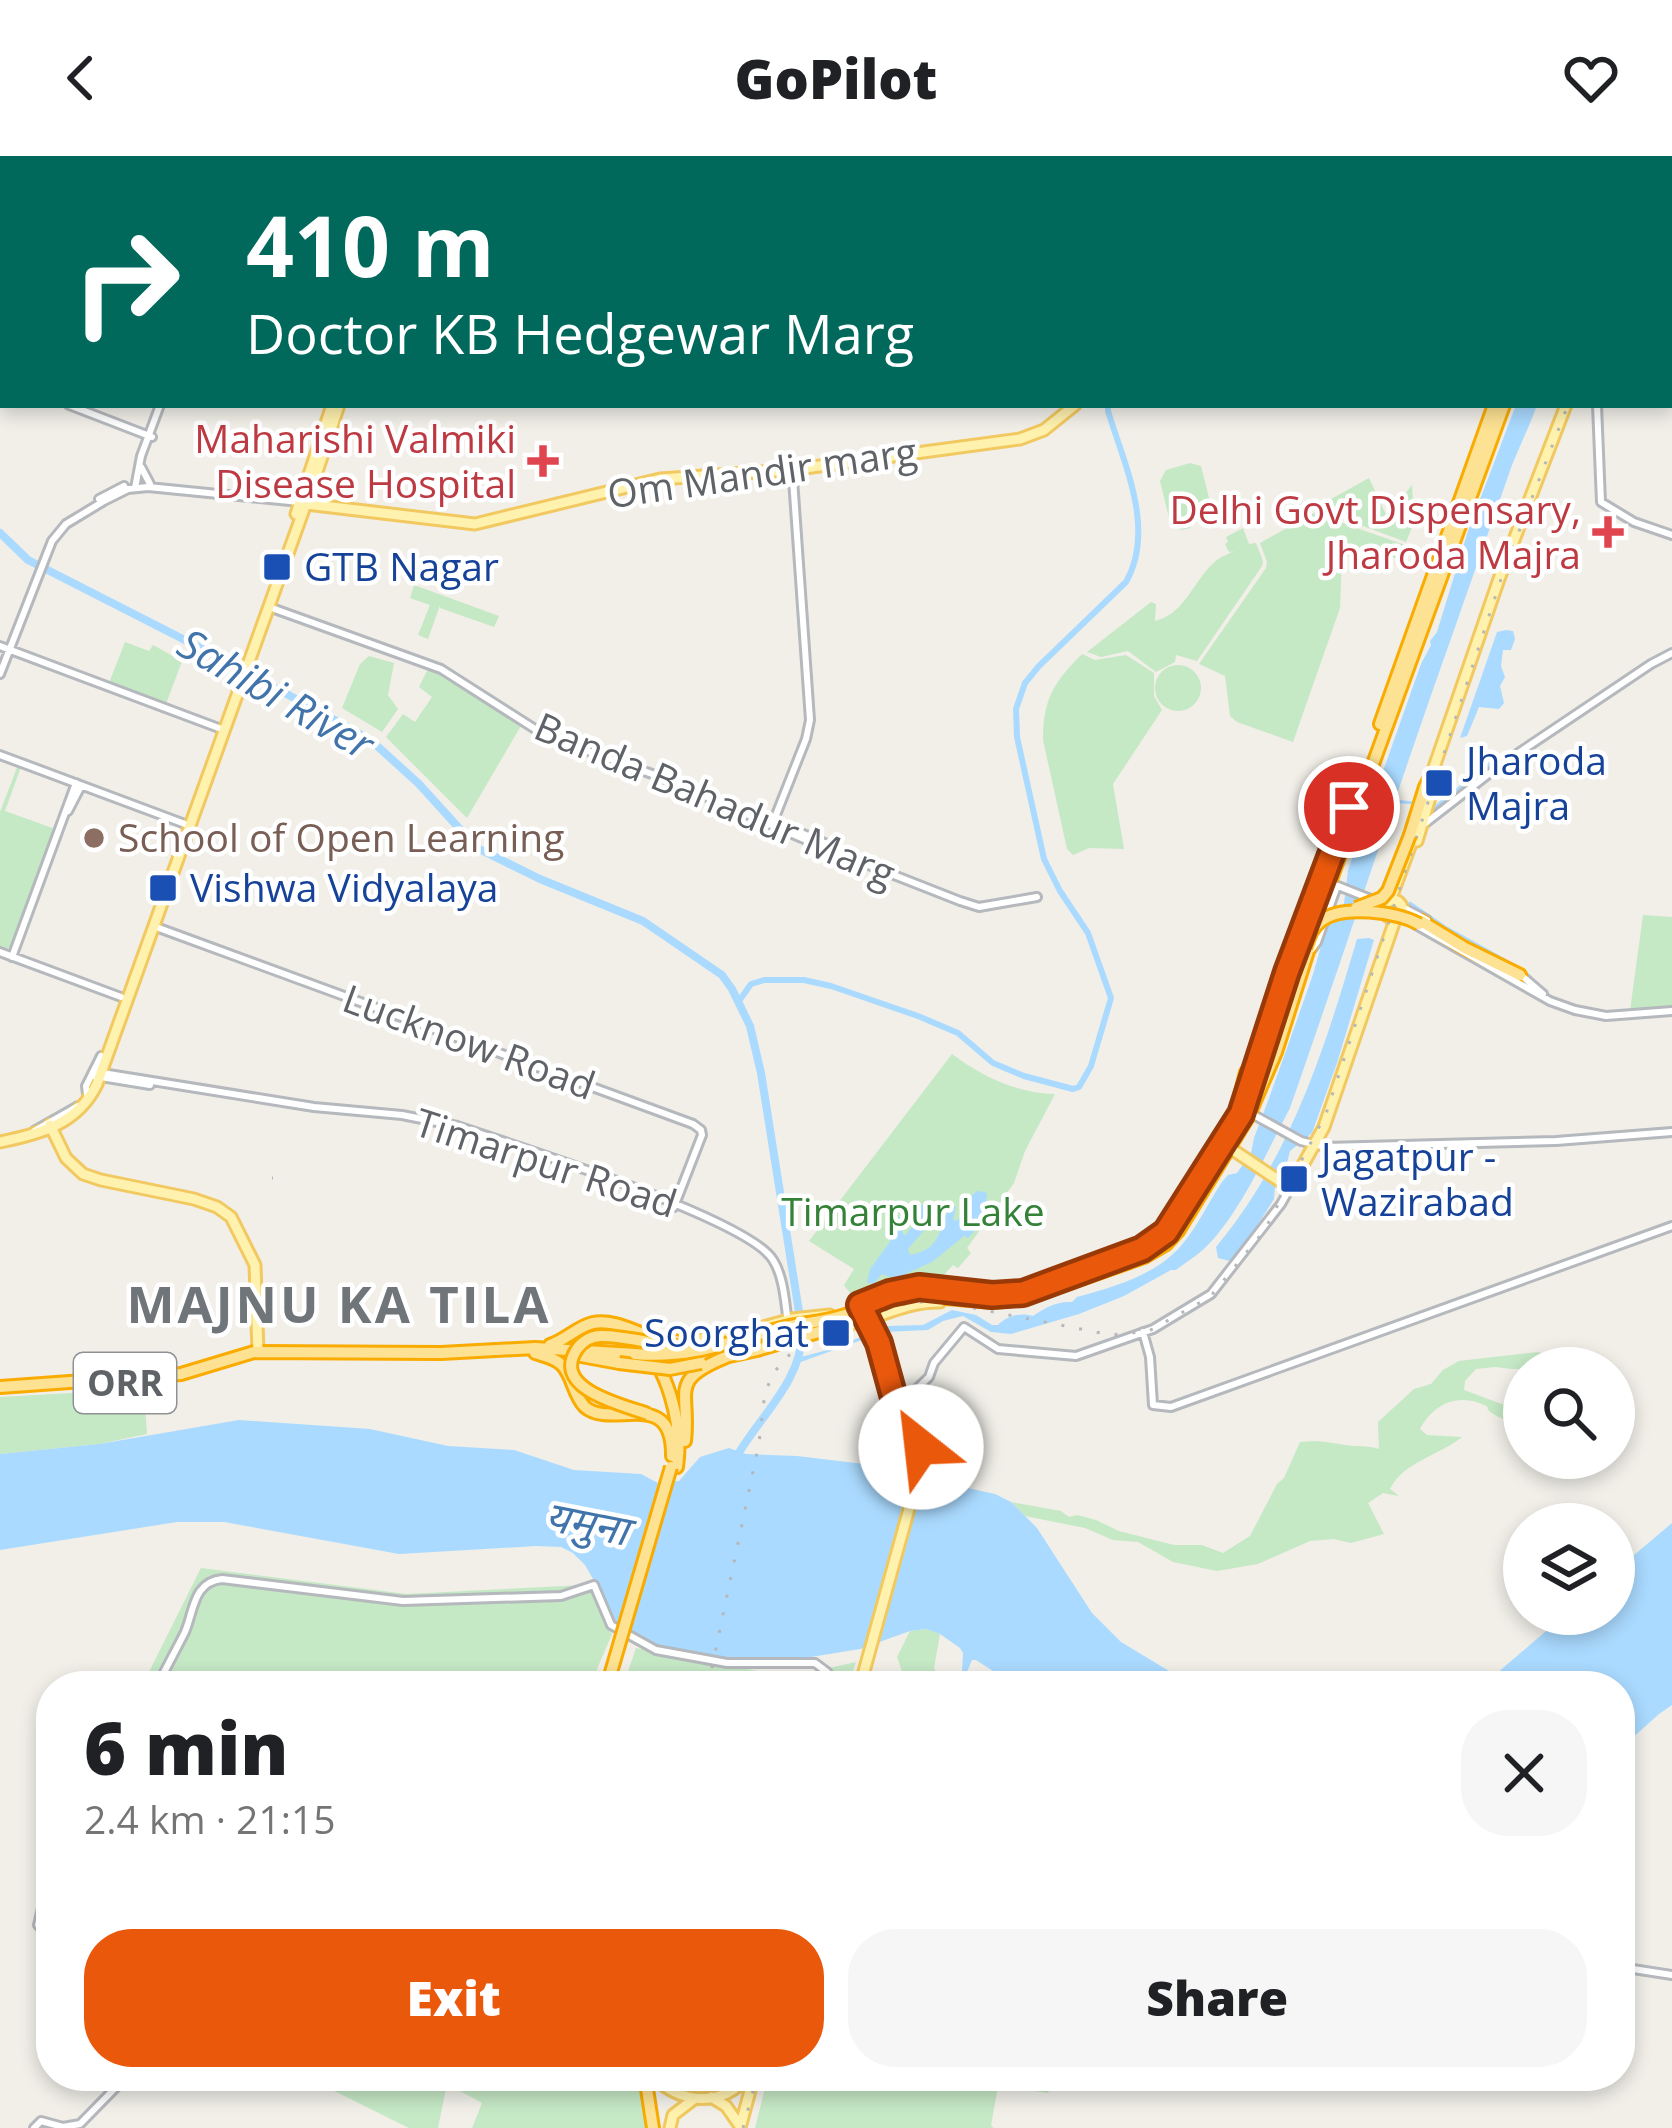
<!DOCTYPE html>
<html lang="en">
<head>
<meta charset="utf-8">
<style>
  :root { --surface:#fff; --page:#f6f6f6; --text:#202124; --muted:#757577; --accent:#ea580c }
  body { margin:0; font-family:"Open Sans","Noto Sans Devanagari",sans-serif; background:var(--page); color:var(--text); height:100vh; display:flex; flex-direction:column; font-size:45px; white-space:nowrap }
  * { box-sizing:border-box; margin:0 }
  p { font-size:39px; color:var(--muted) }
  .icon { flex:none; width:66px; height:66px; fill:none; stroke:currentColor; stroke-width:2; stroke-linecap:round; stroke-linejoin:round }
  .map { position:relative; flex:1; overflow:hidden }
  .drawer { position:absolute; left:36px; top:1515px; width:1599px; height:420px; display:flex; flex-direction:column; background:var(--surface); border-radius:48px; box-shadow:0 6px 18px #0003 }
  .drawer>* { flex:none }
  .banner { position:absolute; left:0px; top:0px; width:1674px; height:252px; box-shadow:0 6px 18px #0003; background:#00695c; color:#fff; overflow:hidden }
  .tools { position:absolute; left:1503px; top:1191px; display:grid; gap:24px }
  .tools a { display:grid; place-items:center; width:132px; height:132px; border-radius:50%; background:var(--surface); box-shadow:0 6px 18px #0003; font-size:60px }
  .pin { position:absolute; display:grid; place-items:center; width:102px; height:102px; color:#fff; margin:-51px; border:6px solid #fff; border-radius:50%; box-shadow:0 3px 12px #0007 }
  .me { position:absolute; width:132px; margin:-66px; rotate:331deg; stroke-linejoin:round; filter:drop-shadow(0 0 9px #0008) }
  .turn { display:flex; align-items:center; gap:42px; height:252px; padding:0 48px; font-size:54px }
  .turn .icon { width:156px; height:156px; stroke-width:2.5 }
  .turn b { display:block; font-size:84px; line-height:102px }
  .round { display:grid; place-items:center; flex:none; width:126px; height:126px; border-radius:48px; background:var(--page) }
  .head { display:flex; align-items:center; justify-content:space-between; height:204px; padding:0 48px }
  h1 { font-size:72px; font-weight:800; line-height:90px }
  .action { display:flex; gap:24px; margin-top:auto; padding:24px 48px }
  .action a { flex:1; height:138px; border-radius:48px; background:var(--accent); color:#fff; font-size:48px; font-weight:800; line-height:138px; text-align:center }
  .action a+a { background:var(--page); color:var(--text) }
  header { display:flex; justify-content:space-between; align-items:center; height:156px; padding:0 48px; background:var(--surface); font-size:54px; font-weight:800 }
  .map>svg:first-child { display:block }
  .green { fill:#c5e8c5 }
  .water { fill:#aadaff }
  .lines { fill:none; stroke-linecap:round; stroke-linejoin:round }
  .stream { stroke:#aadaff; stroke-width:3 }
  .canal { stroke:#aadaff; stroke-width:6 }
  .river { stroke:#aadaff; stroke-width:8 }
  .minor-casing { stroke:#b5b8bc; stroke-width:12 }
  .major-casing { stroke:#f2c960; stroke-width:15 }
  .highway-casing { stroke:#f9ab00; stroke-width:16 }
  .minor { stroke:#fff; stroke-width:6 }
  .major { stroke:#fff2af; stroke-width:9 }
  .highway { stroke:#fde293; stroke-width:10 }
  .rail { stroke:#b6b7b8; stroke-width:3; stroke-dasharray:3 15; stroke-linecap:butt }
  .highway-bridge-casing { stroke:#f9ab00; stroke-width:16; stroke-linecap:butt }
  .highway-bridge { stroke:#fde293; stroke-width:10 }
  .route-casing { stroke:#983908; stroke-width:30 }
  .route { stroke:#ea580c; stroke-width:21 }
  .health-dot { fill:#e0444e; stroke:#fff; stroke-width:4.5 }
  .transit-dot { fill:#1a4fb4; stroke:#fff; stroke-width:4.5 }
  .education-dot { fill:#8d6e63; stroke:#fff; stroke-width:4.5 }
  .labels { text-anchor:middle; stroke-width:9; stroke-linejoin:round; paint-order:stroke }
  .shield { fill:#fff; stroke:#8f9295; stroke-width:3 }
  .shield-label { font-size:36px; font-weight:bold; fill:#5f6368 }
  .health-label { font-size:39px; fill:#be3a42; stroke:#fff; text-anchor:end }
  .street-label { font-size:39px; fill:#5f6368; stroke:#fff }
  .transit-label { font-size:39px; fill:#164399; stroke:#fff; text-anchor:start }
  .education-label { font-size:39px; fill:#785e54; stroke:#fff; text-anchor:start }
  .park-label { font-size:39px; fill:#348238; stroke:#fff }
  .water-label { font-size:42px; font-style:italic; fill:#4174aa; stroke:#fff }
  .district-label { font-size:51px; font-weight:bold; letter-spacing:3px; fill:#70757a; stroke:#fff }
</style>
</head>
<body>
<header><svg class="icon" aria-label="back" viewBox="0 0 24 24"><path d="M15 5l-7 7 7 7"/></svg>GoPilot<svg class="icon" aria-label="heart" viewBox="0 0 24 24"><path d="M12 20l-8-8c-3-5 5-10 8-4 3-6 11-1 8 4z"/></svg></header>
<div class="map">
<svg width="1672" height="1972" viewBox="0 0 1672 1972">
  <rect width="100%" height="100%" fill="#f1efe8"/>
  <!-- green -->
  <path class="green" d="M 1190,307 L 1201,310 L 1212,354 L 1207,364 L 1194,366 L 1190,372 L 1181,374 L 1170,366 L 1160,325 L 1166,314 Z
    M 1369,322 L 1387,361 L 1412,329 L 1414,366 L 1406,386 L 1315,352 Z
    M 1314,357 L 1405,389 L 1401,402 L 1342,400 L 1340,452 L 1293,586 L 1237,566 L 1230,560 L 1225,520 L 1199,508 L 1266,412 L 1267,406 L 1260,387 Z
    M 1243,372 L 1249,388 L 1256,387 L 1263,405 L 1262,410 L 1197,505 L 1176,499 L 1175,506 L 1156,516 L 1128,495 L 1101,501 L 1087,496 L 1151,446 L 1156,448 L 1155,465 C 1186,458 1194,422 1217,404 C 1222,400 1229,398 1234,395 L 1229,396 L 1225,388 L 1228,386 L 1226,381 Z
    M 414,429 L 499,460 L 494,471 L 440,452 L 440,449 L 428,483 L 418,479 L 430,449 L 410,442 Z
    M 125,486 L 149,495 L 153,489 L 182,505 L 166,548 L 109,527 Z
    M 1082,498 L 1095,504 L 1126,499 L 1154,517 L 1154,540 L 1162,554 L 1113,628 L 1124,693 L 1089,692 L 1073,699 L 1067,693 L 1043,584 C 1043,543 1054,526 1082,498 Z
    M 369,500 L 394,507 L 388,539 L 398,553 L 382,576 L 342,552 L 360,508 Z
    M1155 532a23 23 0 1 1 46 0a23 23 0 1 1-46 0Z
    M 428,513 L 464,529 L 522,568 L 467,662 L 386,581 L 403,558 L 415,566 L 432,541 L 419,531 Z
    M 18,609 L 21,611 L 5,655 L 58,674 L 14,788 L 6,794 L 0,792 L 0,656 Z
    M 1643,759 L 1672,761 L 1672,851 L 1630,855 Z
    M 952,898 C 983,921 1016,937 1055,938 L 1025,995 L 1014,1027 L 967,1092 L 971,1097 L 958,1112 L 953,1109 L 934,1129 L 896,1132 L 856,1145 L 844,1129 L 854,1113 L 809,1085 Z
    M 1538,1196 L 1583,1212 L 1512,1213 L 1495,1211 L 1476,1213 L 1465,1225 L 1464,1234 L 1523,1256 L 1524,1270 C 1515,1266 1503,1264 1495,1259 C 1479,1249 1497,1254 1479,1247 C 1453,1238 1432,1251 1420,1273 L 1427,1279 L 1462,1281 C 1440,1299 1403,1306 1390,1333 L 1399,1340 L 1383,1337 L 1368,1347 L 1384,1378 L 1351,1387 L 1334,1383 L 1310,1385 L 1258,1408 L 1217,1415 L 1173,1406 L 1138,1386 L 1113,1384 L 1085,1372 L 1025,1360 L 1011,1346 L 1061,1355 L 1069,1361 L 1077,1359 L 1096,1364 L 1119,1375 L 1174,1389 L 1202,1389 L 1223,1397 L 1250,1380 L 1277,1328 L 1284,1322 L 1300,1286 C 1321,1284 1326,1286 1345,1289 C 1357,1291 1367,1289 1379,1293 L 1378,1266 L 1414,1233 L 1431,1228 L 1443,1214 L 1459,1205 Z
    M 144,1233 L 147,1278 L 99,1288 L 0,1298 L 0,1241 Z
    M 201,1412 L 407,1438 L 584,1429 L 594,1433 L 603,1464 L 612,1478 L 597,1513 L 597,1530 L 142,1530 Z
    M 926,1473 L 940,1478 L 934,1512 L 942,1530 L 901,1530 L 905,1524 L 897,1501 L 910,1475 Z
    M 636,1492 L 789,1521 L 856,1506 L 848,1530 L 623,1530 Z
    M 304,1920 L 643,1920 L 648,1972 L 472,1972 L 482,1947 L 447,1928 L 438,1972 L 409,1972 Z
    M 768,1920 L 1055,1920 L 1048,1937 L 998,1930 L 991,1970 L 994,1972 L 755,1972 Z"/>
  <!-- water -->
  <path class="water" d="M 1516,249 L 1537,249 C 1530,269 1520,289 1512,309 C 1493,364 1473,419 1454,474 C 1397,634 1346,792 1290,952 C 1267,995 1242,1054 1207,1090 C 1198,1099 1186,1106 1176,1114 L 1171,1114 L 1124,1140 L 1079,1158 L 1011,1178 L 991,1176 L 963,1160 L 943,1165 L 928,1174 L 884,1176 L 798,1207 L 801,1201 L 831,1193 L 888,1170 L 923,1169 L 952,1154 L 976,1159 L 992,1169 L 998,1169 C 1007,1160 1020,1156 1033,1160 C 1045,1152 1056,1145 1072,1146 L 1077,1141 C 1113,1131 1154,1120 1180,1091 C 1197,1072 1208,1047 1222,1026 L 1228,1019 L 1237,1017 L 1251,997 L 1254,982 C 1274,930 1292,878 1310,827 C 1320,801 1323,766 1344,748 L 1348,714 L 1421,508 L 1431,489 L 1430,485 L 1437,476 L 1468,375 Z
    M 1506,474 L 1513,475 L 1515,483 L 1511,494 L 1503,494 L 1501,510 L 1505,521 L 1500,530 L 1504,547 L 1499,553 L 1479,551 L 1467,580 L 1460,582 L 1497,476 Z
    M 1369,782 L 1374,784 L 1337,907 L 1312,977 L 1290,995 L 1286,1011 L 1289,1017 L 1275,1031 L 1274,1043 L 1251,1079 L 1230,1105 L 1218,1102 L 1216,1091 C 1291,1000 1324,895 1357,783 Z
    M 977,1035 L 985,1036 L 987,1039 L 984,1060 L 986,1062 L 968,1082 L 964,1080 L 932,1106 L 894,1123 L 882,1118 L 874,1127 L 867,1127 L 870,1113 L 890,1086 L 893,1062 L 901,1061 L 903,1078 L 906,1079 L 914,1068 L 917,1049 L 926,1049 L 930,1052 L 927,1071 L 908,1093 L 910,1099 C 943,1093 938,1072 951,1049 L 956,1051 L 953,1063 L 956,1065 C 967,1057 967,1041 977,1035 Z
    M 239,1264 L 370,1273 L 448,1290 L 514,1294 L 574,1314 L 641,1318 L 658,1327 L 679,1325 L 700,1301 L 729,1292 L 746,1298 L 797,1300 L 881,1310 L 926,1323 L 995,1338 L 1011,1346 L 1037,1372 L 1092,1457 L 1121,1486 L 1194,1530 L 1016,1530 L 976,1504 L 972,1504 L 967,1516 L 962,1516 L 963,1497 L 960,1492 L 940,1478 L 926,1473 L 910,1475 L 860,1493 L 774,1507 L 739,1506 L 669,1495 L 634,1482 L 610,1464 L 600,1435 L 585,1409 L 573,1397 L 561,1391 L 536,1390 L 399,1398 L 224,1366 L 177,1366 L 0,1394 L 0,1298 L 99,1288 Z
    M 1672,1367 L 1672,1549 L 1659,1558 L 1620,1593 L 1620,1530 L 1482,1530 L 1566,1458 L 1614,1458 L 1614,1416 Z"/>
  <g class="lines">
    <!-- stream -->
    <path class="stream" d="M 1086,0 L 1087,3
      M 1392,645 L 1414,647
      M 1431,649 L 1435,651 L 1495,604
      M 1406,749 L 1410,747 L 1445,771 L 1512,808
      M 1368,858 L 1382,816"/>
    <!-- canal -->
    <path class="canal" d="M 1425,0 L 1425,3
      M 739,845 L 751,828 L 764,824 L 804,824 L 831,830 L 918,860 L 958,877 L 993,907 L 1024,920 L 1073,933 L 1079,931 L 1091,910 L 1111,842 L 1088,777 L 1060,735 L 1044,703 L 1017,581 L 1016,553 L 1025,527 L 1039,510 L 1126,426 C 1156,373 1124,308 1108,255 L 1108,249"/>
    <!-- river -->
    <path class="river" d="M 0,377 L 28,404 L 226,505 L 355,575 L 375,588 L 419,628 L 477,692 L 540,723 L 643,765 L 722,819 L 732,833 L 750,870 L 761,917 L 800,1162
      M 734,1305 C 756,1264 802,1226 802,1177"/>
    <!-- minor casing -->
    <g class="minor-casing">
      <path id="minor" d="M 211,0 L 217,3
        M 121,3 L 122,0
        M 310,3 L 323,0
        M 326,3 L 339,0
        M 1431,3 L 1431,0
        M 1559,3 L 1559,0
        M 1575,3 L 1576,0
        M 0,102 L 3,104
        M 0,224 L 3,223
        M 69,249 L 152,281
        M 1597,249 L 1601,346 L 1634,366 L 1672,379
        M 141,311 L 150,328
        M 135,332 L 141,300 L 160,249
        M 99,343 L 124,330
        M 269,451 L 441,513 L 546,580 L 666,623 L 820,690 L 960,745 L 979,751 L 1037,741
        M 0,490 L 224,574
        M 0,518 L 52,385 L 66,368 L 104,345 L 128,333 L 148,331 L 300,346
        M 0,599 L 185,668
        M 68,655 L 81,630
        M 780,668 L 834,691
        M 772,669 L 806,583 L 810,564 L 792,309
        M 1423,669 L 1499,610 L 1651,508 L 1672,497
        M 1333,728 L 1386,749
        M 1402,751 L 1427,764
        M 1416,769 L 1550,845 L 1575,854 L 1606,860 L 1672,855
        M 156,771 L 693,968 L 701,974 L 702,979 L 674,1051
        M 1312,793 L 1317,786 L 1337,730
        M 0,796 L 121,841
        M 12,801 L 76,627
        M 1521,819 L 1543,838
        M 96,916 L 314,951 L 402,959 L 457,970 C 513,989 749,1063 773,1104 C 784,1121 785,1147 788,1167
        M 95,920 L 150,929
        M 87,938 L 86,930 L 101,900
        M 1252,958 L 1301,985 L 1326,991 L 1556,985 L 1672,976
        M 34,975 L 78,950
        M 1143,1176 L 1150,1201 L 1153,1249 L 1171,1251 L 1672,1070
        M 902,1247 L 929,1221 L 934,1207 L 964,1171 L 998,1193 L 1076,1200 L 1153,1173 L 1211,1138 L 1281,1048 L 1290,1032
        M 157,1530 C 166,1512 176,1494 185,1476 C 194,1455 193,1426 222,1423 L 403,1445 L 561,1440 L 594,1429 L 611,1469 L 656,1494 L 727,1507 L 815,1507 L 827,1516 L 837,1530
        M 51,1733 L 42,1752 L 38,1769 L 43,1774 L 51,1775
        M 1620,1811 L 1672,1819
        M 34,1972 L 41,1965 L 63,1971 L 80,1968 L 127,1920"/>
    </g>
    <!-- major casing -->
    <g class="major-casing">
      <path id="major" d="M 422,3 L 423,0
        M 429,3 L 430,0
        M 1629,3 L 1629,0
        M 1671,36 L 1672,36
        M 306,348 L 475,368 L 660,323 L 790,314 L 1020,283 L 1044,274 L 1075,249
        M 296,358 L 332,249
        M 1431,620 L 1499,423 L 1566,249
        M 1417,685 L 1438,615
        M1384 753a9 9 0 1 1 18 0a9 9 0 1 1-18 0Z
        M 1390,745 L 1415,677
        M 50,969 L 66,1002 L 83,1018 L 101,1024 L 194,1043 L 217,1051 L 231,1061 L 255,1109 L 258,1196
        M 0,986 C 40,978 78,968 97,928 L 313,328 L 339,249
        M 1230,992 L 1290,1032 L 1324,971 L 1396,761
        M 874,1143 C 910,1127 955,1128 992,1139
        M 865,1159 C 881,1190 884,1215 895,1247 L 899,1244 L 902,1248 L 898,1251 L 895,1247
        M 835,1171 C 872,1167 902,1145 940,1146
        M 756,1173 L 792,1163 L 830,1159
        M 765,1187 L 807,1175
        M 860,1530 L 925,1295 L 923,1273 L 902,1248
        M 653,1920 C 680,1948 722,1952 748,1920
        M 711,1941 L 726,1950 L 740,1970
        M 670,1972 L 673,1959 L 694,1943
        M 740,1972 L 754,1920"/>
    </g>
    <!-- highway casing -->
    <g class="highway-casing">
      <path id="highway" d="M 1380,568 L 1494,249
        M 1410,679 L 1425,631 L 1432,617
        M 1421,765 L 1465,792 L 1520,819
        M 1236,956 L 1246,916
        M 1082,1116 L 1142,1093 L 1166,1076 L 1241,958 L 1286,819 L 1355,636
        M 923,1140 L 993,1146 L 1024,1143 L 1144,1101 L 1166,1088 L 1178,1075 L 1248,961 L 1276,896 L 1330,726 L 1504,249
        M 634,1183 C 669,1207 683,1271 677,1311
        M 550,1189 C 566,1184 578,1170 593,1167 C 619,1162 644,1183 669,1185 C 697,1187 729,1177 756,1173
        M 535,1197 C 544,1200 555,1202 562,1209 C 573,1220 573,1239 585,1251 C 611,1274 673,1230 672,1300
        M 581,1200 L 619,1207
        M 729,1200 L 757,1194
        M 0,1231 L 181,1218 L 254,1196 L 441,1197 L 535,1192 L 635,1198
        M 685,1285 C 691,1235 667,1225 726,1201
        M 645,1920 L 653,1972"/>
    </g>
    <!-- minor -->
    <use href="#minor" class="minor"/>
    <!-- major -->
    <use href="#major" class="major"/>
    <!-- highway -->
    <use href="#highway" class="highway"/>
    <!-- rail -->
    <path class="rail" d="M 425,3 L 426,0
      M 1631,3 L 1632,0
      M 272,1022 L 273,1022
      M 711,1530 L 711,1516 L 759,1287 L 765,1236 L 775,1215 L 792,1196 L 892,1151 L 913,1146 L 943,1146 L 1111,1179 L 1149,1175 L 1210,1141 L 1264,1075 L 1326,958 L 1504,414 L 1568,249
      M 743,1972 L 757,1920"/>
    <!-- highway-bridge casing -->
    <g class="highway-bridge-casing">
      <path id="highway-bridge" d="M 1568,3 L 1569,0
        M 1356,752 L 1382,742 L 1388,735 L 1410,679
        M 1305,791 C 1309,781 1312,772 1321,765 C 1342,748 1397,756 1419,768
        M 757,1194 L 822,1175 L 844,1165
        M 635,1198 C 691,1203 729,1186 781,1172 C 802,1167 824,1166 845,1159 C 872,1149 896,1137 925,1135
        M 619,1207 L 670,1213 L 701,1207
        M 648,1258 C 623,1249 550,1233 577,1193 C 583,1185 592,1180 601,1180 C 629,1180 658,1190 686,1191
        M 607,1530 L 671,1311"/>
    </g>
    <!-- highway-bridge -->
    <use href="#highway-bridge" class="highway-bridge"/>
  </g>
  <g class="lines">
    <!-- route casing -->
    <g class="route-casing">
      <path id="route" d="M 921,1291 L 920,1277 L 896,1249 L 879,1187 L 860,1149 L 890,1137 L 919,1131 L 992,1139 L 1023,1137 L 1142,1093 L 1166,1076 L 1241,958 L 1287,816 L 1349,651"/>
    </g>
    <!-- route -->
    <use href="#route" class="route"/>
  </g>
  <!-- markers -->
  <g class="health-dot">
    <path d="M537 287h12v12h12v12h-12v12h-12v-12h-12v-12h12z"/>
    <path d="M1602 358h12v12h12v12h-12v12h-12v-12h-12v-12h12z"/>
  </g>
  <g class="transit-dot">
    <rect x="262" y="396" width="30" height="30" rx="6"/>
    <rect x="1424" y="612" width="30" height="30" rx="6"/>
    <rect x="148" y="717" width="30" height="30" rx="6"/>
    <rect x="1279" y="1008" width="30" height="30" rx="6"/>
    <rect x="821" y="1162" width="30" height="30" rx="6"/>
  </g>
  <circle class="education-dot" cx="94" cy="682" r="12"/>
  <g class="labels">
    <!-- shield labels -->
    <rect class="shield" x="74" y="1197" width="102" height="60" rx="9"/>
    <g class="shield-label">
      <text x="125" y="1240">ORR</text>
    </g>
    <!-- health labels -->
    <g class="health-label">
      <text x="516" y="297">Maharishi Valmiki<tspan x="516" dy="45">Disease Hospital</tspan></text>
      <text x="1581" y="368">Delhi Govt Dispensary,<tspan x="1581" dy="45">Jharoda Majra</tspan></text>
    </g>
    <!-- street labels -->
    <g class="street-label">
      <text transform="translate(762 317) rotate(-8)" y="14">Om Mandir marg</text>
      <text transform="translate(715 644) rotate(23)" y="14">Banda Bahadur Marg</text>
      <text transform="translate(469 886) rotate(20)" y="14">Lucknow Road</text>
      <text transform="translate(546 1007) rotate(18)" y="14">Timarpur Road</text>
    </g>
    <!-- transit labels -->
    <g class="transit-label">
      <text x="304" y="425">GTB Nagar</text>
      <text x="1466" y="619">Jharoda<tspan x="1466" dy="45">Majra</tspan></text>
      <text x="190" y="746">Vishwa Vidyalaya</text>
      <text x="1321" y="1015">Jagatpur -<tspan x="1321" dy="45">Wazirabad</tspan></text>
      <text x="809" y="1191" text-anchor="end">Soorghat</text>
    </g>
    <!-- education labels -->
    <g class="education-label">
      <text x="118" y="696">School of Open Learning</text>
    </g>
    <!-- park labels -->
    <g class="park-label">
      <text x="913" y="1070">Timarpur Lake</text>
    </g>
    <!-- water labels -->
    <g class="water-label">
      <text transform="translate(276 538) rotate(30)" y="15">Sahibi River</text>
      <text transform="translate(587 1367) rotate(11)" y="15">यमुना</text>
    </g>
    <!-- district labels -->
    <g class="district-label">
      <text x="339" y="1167">MAJNU KA TILA</text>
    </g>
  </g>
</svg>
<div class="tools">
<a><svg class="icon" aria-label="search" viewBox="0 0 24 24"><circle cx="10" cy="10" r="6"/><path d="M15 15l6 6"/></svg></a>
<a><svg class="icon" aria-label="layers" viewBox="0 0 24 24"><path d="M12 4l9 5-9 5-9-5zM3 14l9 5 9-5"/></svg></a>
</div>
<div class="pin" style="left:1349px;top:651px;background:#d93025"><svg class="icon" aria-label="arrive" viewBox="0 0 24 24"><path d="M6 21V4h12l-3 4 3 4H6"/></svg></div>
<svg class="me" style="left:921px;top:1291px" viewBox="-20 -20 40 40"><circle r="19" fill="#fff"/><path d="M0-13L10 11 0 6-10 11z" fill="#ea580c"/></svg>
<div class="banner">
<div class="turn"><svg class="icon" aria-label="right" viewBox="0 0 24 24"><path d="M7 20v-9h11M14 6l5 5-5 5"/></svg><div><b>410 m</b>Doctor KB Hedgewar Marg</div></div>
</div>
<section class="drawer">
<div class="head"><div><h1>6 min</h1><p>2.4 km · 21:15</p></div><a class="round"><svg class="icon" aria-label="close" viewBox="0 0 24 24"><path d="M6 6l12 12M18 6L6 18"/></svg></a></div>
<div class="action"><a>Exit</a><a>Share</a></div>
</section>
</div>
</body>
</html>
